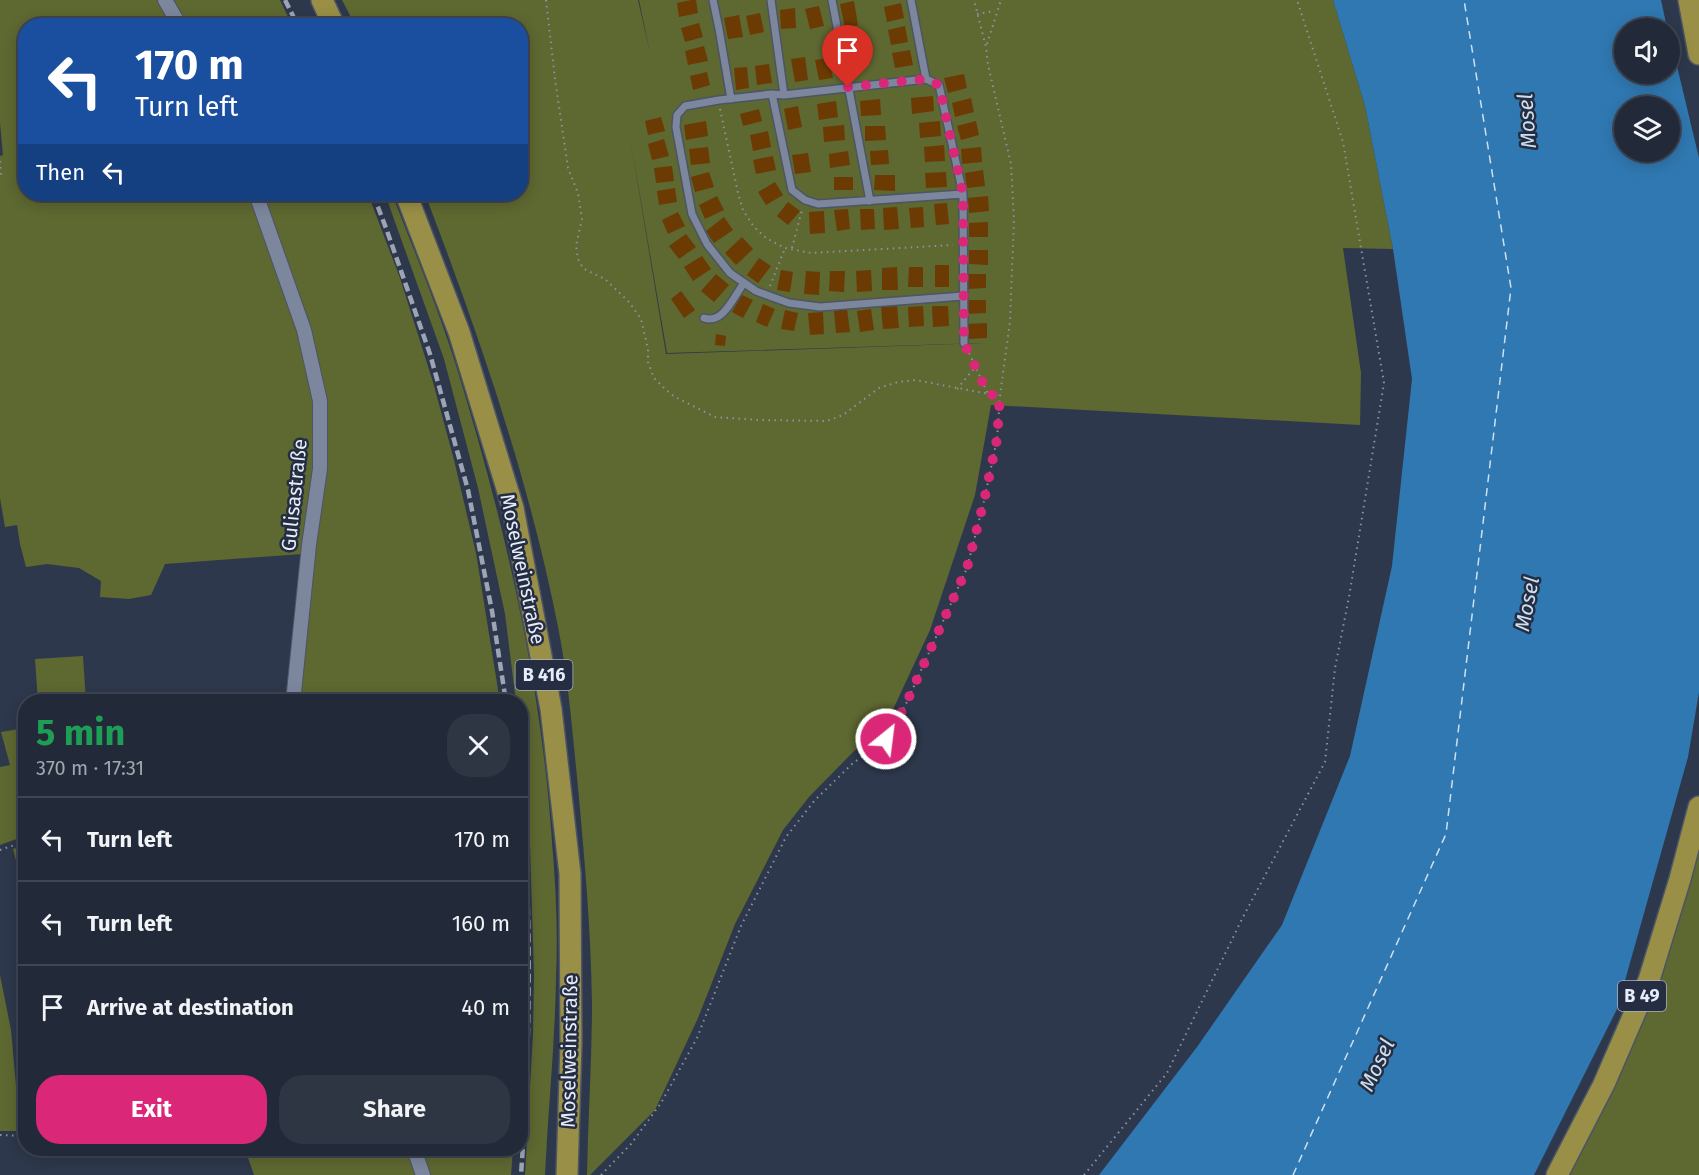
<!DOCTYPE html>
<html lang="en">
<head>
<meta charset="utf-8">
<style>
  :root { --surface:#222a39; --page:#2e3644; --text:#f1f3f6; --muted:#a2a7ae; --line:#3f4653; --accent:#db2777 }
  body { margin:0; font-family:"Fira Sans",sans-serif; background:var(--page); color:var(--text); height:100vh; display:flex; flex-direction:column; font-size:22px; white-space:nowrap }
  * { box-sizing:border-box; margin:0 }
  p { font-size:20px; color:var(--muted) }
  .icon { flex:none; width:33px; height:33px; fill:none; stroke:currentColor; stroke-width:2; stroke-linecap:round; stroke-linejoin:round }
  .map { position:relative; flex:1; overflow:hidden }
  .drawer { position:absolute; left:18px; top:694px; width:510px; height:462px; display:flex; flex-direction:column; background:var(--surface); border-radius:24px; box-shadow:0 3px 15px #0003,0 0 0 2px var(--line) }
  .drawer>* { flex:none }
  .top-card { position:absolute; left:18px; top:18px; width:510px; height:183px; border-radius:24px; box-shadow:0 3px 15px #0003,0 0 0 2px var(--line); background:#1a4fa0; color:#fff; overflow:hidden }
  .tools { position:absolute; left:1614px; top:18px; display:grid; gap:12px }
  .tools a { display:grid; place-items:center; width:66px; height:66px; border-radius:50%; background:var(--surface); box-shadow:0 3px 15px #0003,0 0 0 2px var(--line); font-size:30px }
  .pin { position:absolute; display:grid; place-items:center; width:51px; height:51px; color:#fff; margin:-62px -26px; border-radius:50% 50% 50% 0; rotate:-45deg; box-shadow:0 0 6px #0007 }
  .pin .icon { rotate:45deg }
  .me { position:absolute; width:66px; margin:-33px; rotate:29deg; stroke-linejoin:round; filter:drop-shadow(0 0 4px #0008) }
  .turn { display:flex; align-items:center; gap:21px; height:126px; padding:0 18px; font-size:27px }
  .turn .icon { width:78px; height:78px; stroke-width:2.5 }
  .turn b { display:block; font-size:42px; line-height:51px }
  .then { display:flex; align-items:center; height:57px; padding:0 18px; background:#0003; gap:12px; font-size:22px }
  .round { display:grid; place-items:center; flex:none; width:63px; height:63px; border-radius:24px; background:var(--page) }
  .summary { display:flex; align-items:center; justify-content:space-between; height:102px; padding:0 18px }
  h1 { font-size:36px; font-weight:700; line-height:45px; color:#1e9e55 }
  .cta { display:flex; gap:12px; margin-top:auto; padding:12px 18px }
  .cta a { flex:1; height:69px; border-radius:24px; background:var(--accent); color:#fff; font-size:24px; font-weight:700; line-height:69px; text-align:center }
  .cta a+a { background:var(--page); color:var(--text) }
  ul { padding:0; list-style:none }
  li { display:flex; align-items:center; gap:18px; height:84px; padding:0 18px; border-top:2px solid var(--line) }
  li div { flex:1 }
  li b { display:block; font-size:22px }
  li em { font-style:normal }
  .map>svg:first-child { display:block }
  .green { fill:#5e6831; fill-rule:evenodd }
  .water { fill:#3078b1; fill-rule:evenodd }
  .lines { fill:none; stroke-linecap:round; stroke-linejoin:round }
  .ferry { stroke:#cee0f0; stroke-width:1.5; stroke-dasharray:8 6; stroke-linecap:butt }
  .building { fill:#6b3b03 }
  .service-casing { stroke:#4c5465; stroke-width:10 }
  .minor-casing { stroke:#4c5465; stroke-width:16 }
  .primary-casing { stroke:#4c5465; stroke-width:24 }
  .path { stroke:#8b93a3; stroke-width:2; stroke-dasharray:1.5 4.5; stroke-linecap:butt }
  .service { stroke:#7c879e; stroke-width:7 }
  .minor { stroke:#7c879e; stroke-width:14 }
  .primary { stroke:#998f46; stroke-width:21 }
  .rail { stroke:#9da5b4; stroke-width:4.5; stroke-dasharray:9 4.5; stroke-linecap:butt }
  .route { stroke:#db2777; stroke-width:10; stroke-dasharray:0 18 }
  .labels { text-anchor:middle; stroke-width:5; stroke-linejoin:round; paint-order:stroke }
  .shield { fill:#242d41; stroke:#acb3c2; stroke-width:1.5 }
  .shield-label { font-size:18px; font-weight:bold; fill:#e6ecf9 }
  .street-label { font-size:20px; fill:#e6ecf9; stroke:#242d41 }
  .water-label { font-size:21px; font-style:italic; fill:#cee0f0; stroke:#242d41 }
</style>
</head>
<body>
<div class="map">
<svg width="1699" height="1175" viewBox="0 0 1699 1175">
  <rect width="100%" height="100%" fill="#2e384c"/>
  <!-- green -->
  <path class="green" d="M 0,0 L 280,0 L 292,25 L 26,26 L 26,194 L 368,194 L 400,278 L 433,382 L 454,460 L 476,553 L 500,702 L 285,702 L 302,554 L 165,564 L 151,595 L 129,599 L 100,597 L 101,581 L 79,568 L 47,564 L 26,567 L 20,544 L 17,525 L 5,527 L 0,498 L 0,156 L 3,155 L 0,123 Z
    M 342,0 L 638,0 L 650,53 L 639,0 L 1333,0 L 1365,106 L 1393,249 L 1343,248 L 1361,373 L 1360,425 L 991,405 L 975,495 L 930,630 L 883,731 L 854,751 L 809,797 L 783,830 L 735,924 L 698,1018 L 655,1110 L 590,1175 L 587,1175 C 588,1118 592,1061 592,1004 C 591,928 584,852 577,777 C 572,727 568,677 558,627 C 529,479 479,335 425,194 L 520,194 L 520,26 L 355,25 ZM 630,137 L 667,353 L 984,343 L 666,354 Z
    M 385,194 L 392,194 C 413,248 436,303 454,359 C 503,516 541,678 552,842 C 556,887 558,933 556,979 C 555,1044 548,1110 545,1175 L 525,1175 L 533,1034 L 534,975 L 530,844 L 521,738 L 520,702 L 516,702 L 505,614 L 478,488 L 444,359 Z
    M 83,656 L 86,702 L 38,702 L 35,659 Z
    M 25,728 L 25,836 L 0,845 L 0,767 L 10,765 L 1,732 Z
    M 1699,833 L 1699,1175 L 1570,1175 L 1657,986 Z
    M 25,845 L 26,845 L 25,895 L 13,849 Z
    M 0,975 L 11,1030 L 20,1131 L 0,1131 Z
    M 245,1149 L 513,1149 L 511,1175 L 254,1175 Z"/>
  <!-- water -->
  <path class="water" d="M 1333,0 L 1661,0 L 1667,28 L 1624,28 L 1624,74 L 1670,74 L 1670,37 L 1699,158 L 1699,692 L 1688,757 L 1617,1009 L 1534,1175 L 1099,1175 L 1197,1047 L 1282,925 L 1350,756 L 1392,566 L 1412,379 L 1393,249 L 1365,106 ZM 1624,106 L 1670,106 L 1670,152 L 1624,152 Z"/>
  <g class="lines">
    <!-- ferry -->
    <path class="ferry" d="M 1293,1175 L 1446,834 L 1511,288 L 1464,0"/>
  </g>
  <!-- building -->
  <path class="building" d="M 691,0 L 696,0 L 698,13 L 679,17 L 677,3 Z
    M 854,1 L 858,25 L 845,28 L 840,4 Z
    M 901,3 L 904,18 L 887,22 L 884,7 Z
    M 819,6 L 824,26 L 810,29 L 805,9 Z
    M 795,8 L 796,28 L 781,29 L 780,10 Z
    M 760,13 L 764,32 L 750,35 L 746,16 Z
    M 739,15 L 743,37 L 728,39 L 724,18 Z
    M 699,23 L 703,37 L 685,42 L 681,28 Z
    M 905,26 L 908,42 L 891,45 L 888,30 Z
    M 861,44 L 866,68 L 852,71 L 847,47 Z
    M 704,46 L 708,61 L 688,65 L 685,51 Z
    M 910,50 L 913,65 L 895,68 L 892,53 Z
    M 805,57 L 808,80 L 795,82 L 791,59 Z
    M 829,58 L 833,78 L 819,80 L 815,60 Z
    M 769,64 L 772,83 L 757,85 L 755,66 Z
    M 747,67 L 749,88 L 736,90 L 734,68 Z
    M 707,72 L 710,85 L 693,90 L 690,76 Z
    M 964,74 L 967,88 L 948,93 L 944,78 Z
    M 933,96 L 934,111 L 912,114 L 911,98 Z
    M 971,98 L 974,112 L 955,117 L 952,103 Z
    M 880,99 L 881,115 L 861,116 L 860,101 Z
    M 836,101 L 838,117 L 819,120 L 817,104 Z
    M 798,106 L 802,127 L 788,130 L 784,109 Z
    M 759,109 L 762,121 L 743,126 L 740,114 Z
    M 661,117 L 665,131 L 648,135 L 645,121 Z
    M 706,121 L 708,136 L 686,140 L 684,125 Z
    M 940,121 L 941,136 L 920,138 L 919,123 Z
    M 976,121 L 979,135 L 961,140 L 957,126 Z
    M 844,125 L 845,140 L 824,142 L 823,127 Z
    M 865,126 L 885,126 L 886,140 L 865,141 Z
    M 768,131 L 771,147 L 753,151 L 750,135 Z
    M 664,139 L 669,156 L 652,160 L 648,144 Z
    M 944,145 L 945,161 L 925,162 L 924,147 Z
    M 708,147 L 710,163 L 691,165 L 689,149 Z
    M 981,147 L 982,162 L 962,164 L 961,149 Z
    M 888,150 L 889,164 L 871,165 L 870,151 Z
    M 848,151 L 850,165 L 830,168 L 829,154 Z
    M 808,153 L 811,172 L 795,174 L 792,155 Z
    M 773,156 L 776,170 L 756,174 L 753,160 Z
    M 672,166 L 674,181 L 656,183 L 654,168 Z
    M 983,170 L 985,186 L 967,188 L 965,173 Z
    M 709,172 L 714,187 L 695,192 L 691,177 Z
    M 946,172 L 947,187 L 926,188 L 925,173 Z
    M 875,175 L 895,175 L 895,191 L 874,190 Z
    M 834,177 L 853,177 L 853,190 L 834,190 Z
    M 775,182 L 783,195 L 766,205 L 758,192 Z
    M 675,188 L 677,202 L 659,205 L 657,191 Z
    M 717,196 L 724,210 L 705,219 L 699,205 Z
    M 988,196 L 989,211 L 969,213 L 968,198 Z
    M 788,202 L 800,211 L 788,225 L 777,216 Z
    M 947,203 L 949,224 L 936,225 L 934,204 Z
    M 897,207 L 899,229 L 884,230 L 883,208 Z
    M 923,207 L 924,227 L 911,228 L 909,208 Z
    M 848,209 L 850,229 L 837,231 L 834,210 Z
    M 860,209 L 874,209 L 875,229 L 861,230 Z
    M 824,211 L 825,233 L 810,234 L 809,212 Z
    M 678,212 L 685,226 L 668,234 L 662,220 Z
    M 724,217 L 733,230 L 714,243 L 706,231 Z
    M 988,222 L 988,237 L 969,237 L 969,223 Z
    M 686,234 L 696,247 L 679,259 L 669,246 Z
    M 742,237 L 753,249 L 736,265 L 725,253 Z
    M 969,250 L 988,250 L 988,265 L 969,264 Z
    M 702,256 L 711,269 L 693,281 L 684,267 Z
    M 759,258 L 771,266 L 758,283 L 747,275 Z
    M 935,265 L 949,265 L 949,287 L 935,287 Z
    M 897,267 L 898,290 L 882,290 L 882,268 Z
    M 909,267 L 923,267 L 923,287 L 908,287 Z
    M 781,270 L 793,272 L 790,292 L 777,290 Z
    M 871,270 L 872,291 L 857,292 L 856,271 Z
    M 806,271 L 820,272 L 819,295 L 804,294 Z
    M 830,271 L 845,271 L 844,292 L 829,291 Z
    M 716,274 L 729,285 L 714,302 L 701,291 Z
    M 967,274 L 986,274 L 986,288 L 968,289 Z
    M 681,291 L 695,310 L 684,318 L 671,299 Z
    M 742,295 L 753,300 L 743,318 L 732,312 Z
    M 965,300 L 986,300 L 986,313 L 966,314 Z
    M 763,304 L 775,309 L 767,327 L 756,322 Z
    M 897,306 L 899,328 L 883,329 L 881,307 Z
    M 923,306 L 924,326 L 909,327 L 908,307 Z
    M 932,306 L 948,306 L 949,326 L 933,327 Z
    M 847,309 L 850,332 L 836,333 L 834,311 Z
    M 871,309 L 874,330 L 860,332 L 857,311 Z
    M 785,310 L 798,313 L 794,331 L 781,329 Z
    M 823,312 L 824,334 L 810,335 L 808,313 Z
    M 987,323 L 987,338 L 967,339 L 966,324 Z
    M 716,334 L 726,336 L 725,346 L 715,345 Z"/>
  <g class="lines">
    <!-- service casing -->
    <g class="service-casing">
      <path id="service" d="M 713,0 L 719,29 L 731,99
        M 771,0 L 784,95
        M 832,0 L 870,201
        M 911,0 L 926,79 L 939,85 L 963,194 L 964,343
        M 926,79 L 784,95 L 772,94 L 719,100 L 685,106 L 677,115 L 676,127 L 692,214 L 707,244 L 730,273 L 756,291 L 789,303 L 820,307 L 963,296
        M 772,94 L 792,190 L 805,200 L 818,204 L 963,194
        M 704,318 C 723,325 734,296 744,283"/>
    </g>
    <!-- minor casing -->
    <g class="minor-casing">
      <path id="minor" d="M 165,0 L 180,26
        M 256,194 L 304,330 L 320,401 L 320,469 L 309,545 L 293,702
        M 414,1149 L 423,1175"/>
    </g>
    <!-- primary casing -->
    <g class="primary-casing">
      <path id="primary" d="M 322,0 L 334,26
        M 1689,0 L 1699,54
        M 406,194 L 459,332 L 513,508 L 551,709 L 570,874 L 571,1043 L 567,1175
        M 1557,1175 L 1604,1084 L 1649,980 L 1680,879 L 1699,807"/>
    </g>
    <!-- path -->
    <path class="path" d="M 546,0 L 555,79 L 568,168 L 578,193 L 582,219 L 576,246 L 578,259 L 580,264 L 586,270 L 605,279 L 629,302 L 641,319 L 648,349 L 648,362 L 654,378 L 666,390 L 675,397 L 715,417 L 759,420 L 827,421 L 843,415 L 879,388 L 898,382 L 915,380 L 1000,396
      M 977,14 L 995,11
      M 987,44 L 1001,0
      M 720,109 L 738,193 L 743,210 L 754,227 L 766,238 L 785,248 L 811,253 L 953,245
      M 0,161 L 1,175
      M 792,248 L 802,210
      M 770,286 L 785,248
      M 969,353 L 988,394
      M 957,389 L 976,366
      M 0,850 L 26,841
      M 0,1135 L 26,1136
      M 601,1175 L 631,1144 L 661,1103 L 697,1038 L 741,926 L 786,837 L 815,800 L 852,764 L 886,739 L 905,706 L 967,568 L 984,501 L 997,439 L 1000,396 L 1010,321 L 1014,220 L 1011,164 L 988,65 L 986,47 L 974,0
      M 1084,1175 L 1167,1073 L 1242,919 L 1325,762 L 1335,668 L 1349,597 L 1384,383 L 1343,142 L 1297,0"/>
    <!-- service -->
    <use href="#service" class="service"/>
    <!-- minor -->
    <use href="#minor" class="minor"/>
    <!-- primary -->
    <use href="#primary" class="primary"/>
    <!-- rail -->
    <path class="rail" d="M 285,0 L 298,26
      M 373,194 L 386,228 L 430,354 L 468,490 L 492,611 L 506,702
      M 520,785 C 533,914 530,1045 521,1175"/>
  </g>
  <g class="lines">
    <!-- route -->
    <path class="route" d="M 848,87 L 926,79 L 939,85 L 963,194 L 964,343 L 988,394 L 1000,396 L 997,439 L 984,501 L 967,568 L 905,706 L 886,739"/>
  </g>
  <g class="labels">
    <!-- shield labels -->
    <g class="shield">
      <rect x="515.5" y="660" width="57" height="30" rx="4.5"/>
      <rect x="1618" y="981" width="48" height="30" rx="4.5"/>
    </g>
    <g class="shield-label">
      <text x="544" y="681">B 416</text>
      <text x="1642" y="1002">B 49</text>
    </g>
    <!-- street labels -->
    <g class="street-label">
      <text transform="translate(294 495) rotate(-84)" y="7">Gulisastraße</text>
      <text transform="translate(523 569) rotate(78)" y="7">Moselweinstraße</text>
      <text transform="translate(569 1051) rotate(-89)" y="7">Moselweinstraße</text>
    </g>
    <!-- water labels -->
    <g class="water-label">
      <text transform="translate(1527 121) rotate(-94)" y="7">Mosel</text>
      <text transform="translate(1527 604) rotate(-79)" y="7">Mosel</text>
      <text transform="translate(1377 1065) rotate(-65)" y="7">Mosel</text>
    </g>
  </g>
</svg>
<div class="tools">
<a><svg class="icon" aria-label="sound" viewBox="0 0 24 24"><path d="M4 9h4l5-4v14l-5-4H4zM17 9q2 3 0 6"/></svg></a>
<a><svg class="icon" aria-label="layers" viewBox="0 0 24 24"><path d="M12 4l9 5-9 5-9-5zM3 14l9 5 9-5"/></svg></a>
</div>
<div class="pin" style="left:848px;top:87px;background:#d93025"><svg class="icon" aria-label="arrive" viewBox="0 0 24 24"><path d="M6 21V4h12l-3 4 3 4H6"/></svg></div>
<svg class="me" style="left:886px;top:739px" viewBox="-20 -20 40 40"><circle r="17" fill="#db2777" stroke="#fff" stroke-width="3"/><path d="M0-11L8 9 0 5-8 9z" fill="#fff"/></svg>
<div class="top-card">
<div class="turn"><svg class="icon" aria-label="left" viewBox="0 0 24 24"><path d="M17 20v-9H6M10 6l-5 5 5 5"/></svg><div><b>170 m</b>Turn left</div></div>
<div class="then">Then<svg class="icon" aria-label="left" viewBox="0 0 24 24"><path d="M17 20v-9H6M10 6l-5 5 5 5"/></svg></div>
</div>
<section class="drawer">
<div class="summary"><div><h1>5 min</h1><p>370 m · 17:31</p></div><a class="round"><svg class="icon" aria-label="close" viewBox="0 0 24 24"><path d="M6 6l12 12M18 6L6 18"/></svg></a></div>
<ul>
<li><svg class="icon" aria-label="left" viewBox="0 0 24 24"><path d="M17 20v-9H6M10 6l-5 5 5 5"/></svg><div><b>Turn left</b></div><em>170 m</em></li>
<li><svg class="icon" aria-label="left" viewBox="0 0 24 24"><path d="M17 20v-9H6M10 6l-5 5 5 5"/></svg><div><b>Turn left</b></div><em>160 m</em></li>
<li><svg class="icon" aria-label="arrive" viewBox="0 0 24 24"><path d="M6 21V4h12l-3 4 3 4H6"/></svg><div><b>Arrive at destination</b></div><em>40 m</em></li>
</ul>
<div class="cta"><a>Exit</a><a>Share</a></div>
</section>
</div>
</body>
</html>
